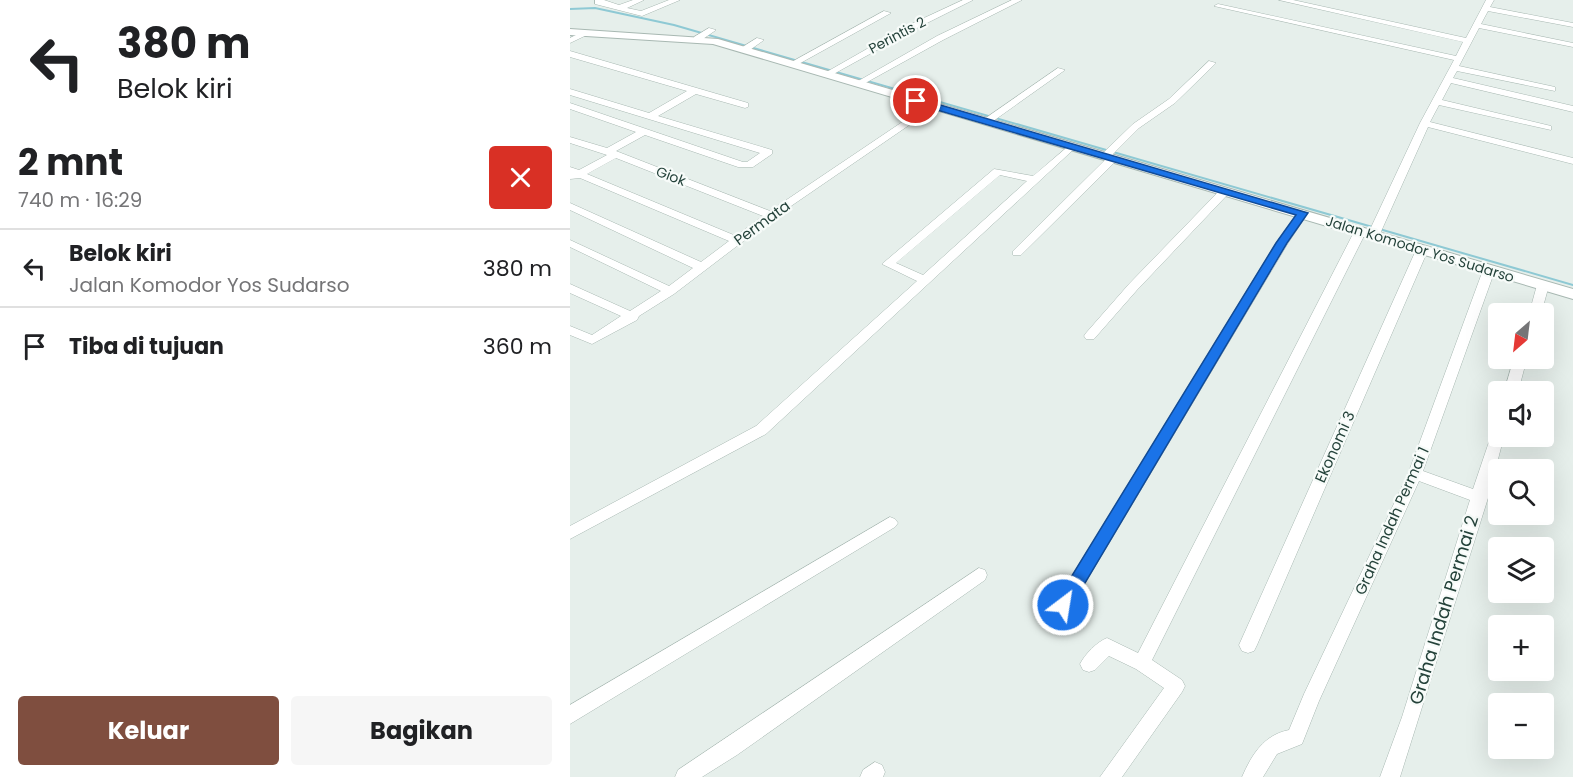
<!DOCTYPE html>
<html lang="id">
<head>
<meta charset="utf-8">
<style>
  :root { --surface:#fff; --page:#f6f6f6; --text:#202124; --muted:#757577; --line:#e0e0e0; --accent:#7f4e3f }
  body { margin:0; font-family:Poppins,sans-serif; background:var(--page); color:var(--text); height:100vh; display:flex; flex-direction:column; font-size:22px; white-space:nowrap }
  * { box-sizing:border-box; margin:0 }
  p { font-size:20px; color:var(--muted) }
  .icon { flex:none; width:33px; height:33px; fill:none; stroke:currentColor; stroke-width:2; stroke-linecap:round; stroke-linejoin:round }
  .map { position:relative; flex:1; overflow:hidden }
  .sheet { display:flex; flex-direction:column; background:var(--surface); width:570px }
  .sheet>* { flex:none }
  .top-card { background:#fff; color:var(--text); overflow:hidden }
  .needle { width:39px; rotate:208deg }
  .buttons { position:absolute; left:918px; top:303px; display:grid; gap:12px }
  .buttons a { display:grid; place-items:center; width:66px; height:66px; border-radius:6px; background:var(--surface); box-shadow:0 6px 24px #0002; font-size:30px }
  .pin { position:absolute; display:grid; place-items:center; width:51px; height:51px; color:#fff; margin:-26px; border:3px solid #fff; border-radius:50%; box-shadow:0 2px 6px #0007 }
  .me { position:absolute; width:66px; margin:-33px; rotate:31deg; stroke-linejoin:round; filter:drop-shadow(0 0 4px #0008) }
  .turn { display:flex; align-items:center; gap:21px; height:126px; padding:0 18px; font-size:27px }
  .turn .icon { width:78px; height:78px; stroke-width:2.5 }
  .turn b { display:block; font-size:42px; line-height:51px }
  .round { display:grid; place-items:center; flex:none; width:63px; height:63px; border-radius:6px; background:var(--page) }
  .headline { display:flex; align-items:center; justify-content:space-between; height:102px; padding:0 18px }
  h1 { font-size:36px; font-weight:700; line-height:45px }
  .action { display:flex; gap:12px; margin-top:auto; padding:12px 18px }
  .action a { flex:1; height:69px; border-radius:6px; background:var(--accent); color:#fff; font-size:24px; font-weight:700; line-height:69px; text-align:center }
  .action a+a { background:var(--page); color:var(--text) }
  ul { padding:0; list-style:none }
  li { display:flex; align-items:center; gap:18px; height:78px; padding:0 18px; border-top:2px solid var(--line) }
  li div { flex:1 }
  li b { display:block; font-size:22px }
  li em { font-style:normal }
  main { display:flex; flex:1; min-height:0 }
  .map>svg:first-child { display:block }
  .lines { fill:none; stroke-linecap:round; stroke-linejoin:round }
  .stream { stroke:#8ec9d4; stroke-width:2 }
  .minor-casing { stroke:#a8b8b2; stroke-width:1 }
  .tertiary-casing { stroke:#a8b8b2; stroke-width:2 }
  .minor { fill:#fff; fill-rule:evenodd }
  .tertiary { fill:#fff; fill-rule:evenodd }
  .route { fill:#1a73e8; stroke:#114b97; stroke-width:1.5 }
  .labels { text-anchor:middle; stroke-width:4.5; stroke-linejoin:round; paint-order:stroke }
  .far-street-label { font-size:14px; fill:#24423a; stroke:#f7fbf9 }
  .street-label { font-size:15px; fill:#24423a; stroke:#f7fbf9 }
  .near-street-label { font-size:18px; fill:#24423a; stroke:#f7fbf9 }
</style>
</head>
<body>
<main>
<section class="sheet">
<div class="top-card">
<div class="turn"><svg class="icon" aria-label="left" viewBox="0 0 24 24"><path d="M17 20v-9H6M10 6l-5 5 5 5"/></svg><div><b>380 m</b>Belok kiri</div></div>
</div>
<div class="headline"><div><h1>2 mnt</h1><p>740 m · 16:29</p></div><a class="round" style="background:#d93025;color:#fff"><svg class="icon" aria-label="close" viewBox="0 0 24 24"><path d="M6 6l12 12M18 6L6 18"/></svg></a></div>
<ul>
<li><svg class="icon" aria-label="left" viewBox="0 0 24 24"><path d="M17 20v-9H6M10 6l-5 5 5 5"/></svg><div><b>Belok kiri</b><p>Jalan Komodor Yos Sudarso</p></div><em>380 m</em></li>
<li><svg class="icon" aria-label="arrive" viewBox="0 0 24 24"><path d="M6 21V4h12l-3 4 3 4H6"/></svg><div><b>Tiba di tujuan</b></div><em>360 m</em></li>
</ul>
<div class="action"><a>Keluar</a><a>Bagikan</a></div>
</section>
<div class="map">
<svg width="1003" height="777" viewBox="0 0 1003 777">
  <rect width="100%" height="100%" fill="#e6efeb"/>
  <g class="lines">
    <!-- stream -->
    <path class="stream" d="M 0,9 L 25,8 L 104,25 L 1003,285"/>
    <!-- minor casing -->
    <g class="minor-casing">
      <path id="minor" d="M 25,0 L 34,0 L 49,5 L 63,0 L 74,0 L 57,8 L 71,11 L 99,0 L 110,0 L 72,16 L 25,4 Z
        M 393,0 L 403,0 L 345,29 L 260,76 L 253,74 L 339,25 Z
        M 442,0 L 452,0 L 373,40 L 290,86 L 283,84 L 367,36 Z
        M 709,0 L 723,0 L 896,38 L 916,0 L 924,0 L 920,7 L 1003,23 L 1003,27 L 918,11 L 911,24 L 1003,43 L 1003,47 L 909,28 L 889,66 L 985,87 L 985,91 L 887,71 L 883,78 L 1003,106 L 1003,112 L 881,83 L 872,100 L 981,126 L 981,130 L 869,105 L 860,122 L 1003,158 L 1003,164 L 858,127 L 809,236 L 803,239 L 799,238 L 797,236 L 850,123 L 884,60 L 644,6 L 648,4 L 886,56 L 893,42 Z
        M 314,11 L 321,13 L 225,66 L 218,64 Z
        M 139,28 L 146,30 L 130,41 L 124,41 L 124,37 Z
        M 14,31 L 21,33 L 0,43 L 0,38 Z
        M 187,38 L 194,40 L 177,52 L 171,52 L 171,48 Z
        M 0,51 L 178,103 L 178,107 L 175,108 L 126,94 L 88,116 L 202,150 L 202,154 L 183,167 L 168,167 L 75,135 L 46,151 L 200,211 L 359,104 L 367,106 L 205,217 L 104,294 L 69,316 L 67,320 L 22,344 L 0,335 L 0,326 L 22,335 L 51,316 L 0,293 L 0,284 L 60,311 L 91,291 L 0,247 L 0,240 L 99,286 L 123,268 L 0,210 L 0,203 L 131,262 L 159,241 L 10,178 L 0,179 L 0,167 L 9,170 L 37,155 L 0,143 L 0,137 L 37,148 L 66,132 L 0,109 L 0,103 L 173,162 L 177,162 L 190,153 L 0,95 L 0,89 L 79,113 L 117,91 L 0,57 ZM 46,158 L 193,216 L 166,236 L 17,174 Z
        M 639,61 L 646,63 L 605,103 L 569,128 L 542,155 L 547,156 L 547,160 L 451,255 L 443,255 L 443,251 L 536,159 L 532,158 L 532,154 L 563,124 L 599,99 Z
        M 488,68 L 495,70 L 419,124 L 413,124 L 413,120 Z
        M 501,144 L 504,145 L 504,149 L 196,434 L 0,539 L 0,526 L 186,426 L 347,281 L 312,264 L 424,169 L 463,176 ZM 430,175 L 457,181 L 353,275 L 326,263 Z
        M 655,188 L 659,189 L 659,193 L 567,290 L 524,339 L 516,339 L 514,336 L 516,333 L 559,284 L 651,189 Z
        M 733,210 L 738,213 L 718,243 L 499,610 L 493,612 L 487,610 L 485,605 L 487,600 L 706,243 L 729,211 Z
        M 790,229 L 796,232 L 582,660 L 612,680 L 615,686 L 612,692 L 552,777 L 530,777 L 594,688 L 566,669 L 539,656 L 525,670 L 519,672 L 513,670 L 510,664 C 515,654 527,642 537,638 L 568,653 L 784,232 Z
        M 852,247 L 858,250 L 687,645 L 684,651 L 678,653 L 672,651 L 669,645 L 846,250 Z
        M 919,266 L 925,270 L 853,471 L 903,489 L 923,430 L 928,429 L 928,436 L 934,436 L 918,498 L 830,777 L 810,777 L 832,717 L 900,500 L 849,481 L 749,701 L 732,744 L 707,754 L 693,777 L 672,777 C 682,754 694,735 719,730 L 734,694 L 838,474 L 913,270 Z
        M 973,281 L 979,285 L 971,314 L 959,314 L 967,285 Z
        M 944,358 L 957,358 L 948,392 L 934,392 Z
        M 320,517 L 325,519 L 328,523 L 325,527 L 0,724 L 0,705 Z
        M 409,568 L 415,570 L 417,575 L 415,580 L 167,755 L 132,777 L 105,777 L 108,770 Z
        M 305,762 L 312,765 L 315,772 L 313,777 L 290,777 L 293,770 Z"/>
    </g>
    <!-- tertiary casing -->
    <g class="tertiary-casing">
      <path id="tertiary" d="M 0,29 L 148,39 L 1003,289 L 1003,299 L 143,44 L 0,35 Z"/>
    </g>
    <!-- minor -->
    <use href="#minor" class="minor"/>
    <!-- tertiary -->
    <use href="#tertiary" class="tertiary"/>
  </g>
  <!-- route -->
  <path class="route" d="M 343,99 L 350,99 L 738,213 L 717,243 L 499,610 L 493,612 L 487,610 L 485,605 L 487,600 L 706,243 L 726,215 L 343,103 Z"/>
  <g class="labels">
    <!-- far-street labels -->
    <g class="far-street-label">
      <text transform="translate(327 35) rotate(-28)" y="5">Perintis 2</text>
      <text transform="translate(101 176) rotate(21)" y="5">Giok</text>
      <text transform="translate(850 249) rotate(17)" y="5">Jalan Komodor Yos Sudarso</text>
    </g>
    <!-- street labels -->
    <g class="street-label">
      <text transform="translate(192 223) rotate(-36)" y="5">Permata</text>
      <text transform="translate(765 447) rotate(-66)" y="5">Ekonomi 3</text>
      <text transform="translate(822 521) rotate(-66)" y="5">Graha Indah Permai 1</text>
    </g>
    <!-- near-street labels -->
    <g class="near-street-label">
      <text transform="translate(874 610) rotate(-73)" y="6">Graha Indah Permai 2</text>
    </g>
  </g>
</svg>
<div class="buttons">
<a><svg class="needle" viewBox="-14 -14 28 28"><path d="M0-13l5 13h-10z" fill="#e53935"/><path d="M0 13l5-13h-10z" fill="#757577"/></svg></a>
<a><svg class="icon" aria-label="sound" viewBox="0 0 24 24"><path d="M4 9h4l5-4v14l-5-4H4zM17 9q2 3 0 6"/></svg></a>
<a><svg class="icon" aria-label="search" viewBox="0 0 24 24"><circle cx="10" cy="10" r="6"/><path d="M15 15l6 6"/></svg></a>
<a><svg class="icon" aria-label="layers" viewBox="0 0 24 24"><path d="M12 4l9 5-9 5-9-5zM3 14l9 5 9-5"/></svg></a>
<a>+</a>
<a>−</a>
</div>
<div class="pin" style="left:346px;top:101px;background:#d93025"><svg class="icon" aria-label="arrive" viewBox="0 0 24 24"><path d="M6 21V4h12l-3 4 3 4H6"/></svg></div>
<svg class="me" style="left:493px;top:605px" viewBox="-20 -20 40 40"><circle r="17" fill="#1a73e8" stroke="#fff" stroke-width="3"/><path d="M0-11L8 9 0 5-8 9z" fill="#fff"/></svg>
</div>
</main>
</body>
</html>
